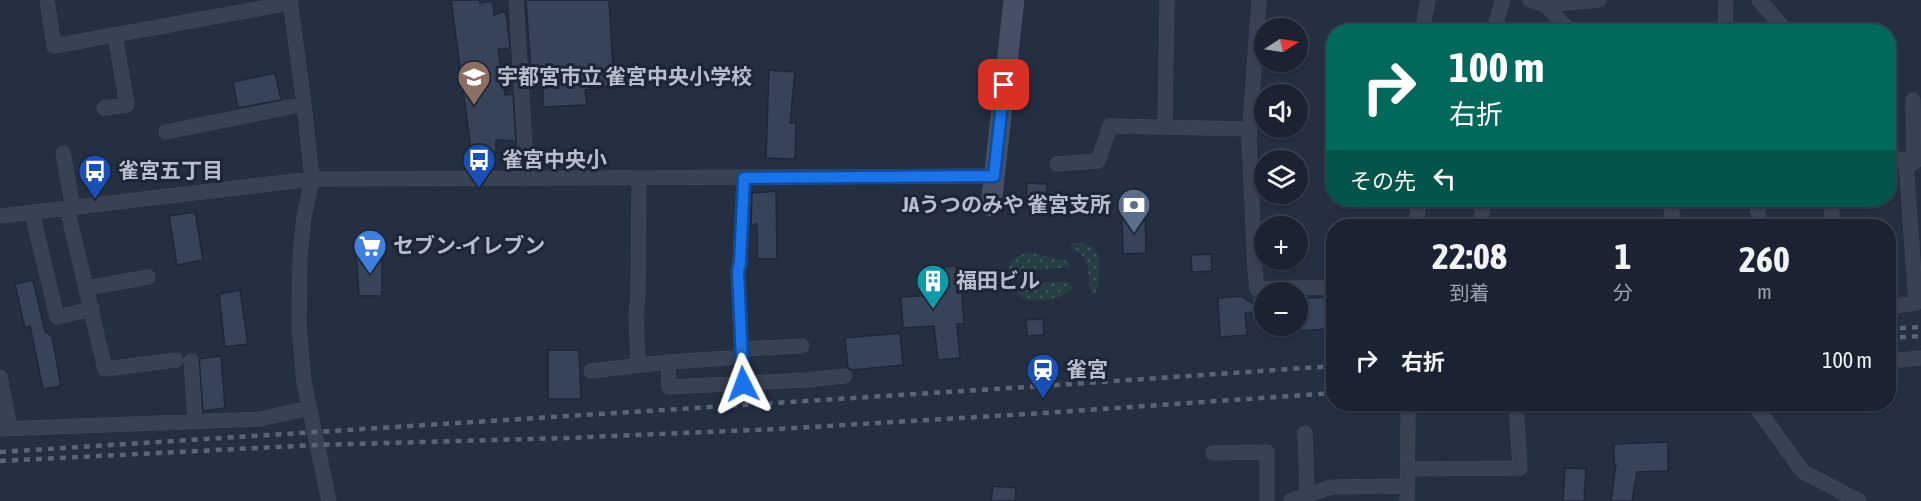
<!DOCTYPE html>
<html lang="ja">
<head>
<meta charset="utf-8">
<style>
  :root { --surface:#1b2332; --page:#282f3e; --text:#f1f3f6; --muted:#a0a4ac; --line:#39404d }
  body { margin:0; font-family:"Asap Condensed","Noto Sans JP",sans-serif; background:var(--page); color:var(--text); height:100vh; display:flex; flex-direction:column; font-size:22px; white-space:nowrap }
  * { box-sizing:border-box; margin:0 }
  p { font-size:20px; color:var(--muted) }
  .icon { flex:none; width:33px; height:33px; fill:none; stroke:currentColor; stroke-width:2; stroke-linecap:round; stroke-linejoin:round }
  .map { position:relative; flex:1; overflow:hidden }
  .side { position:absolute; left:1326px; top:219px; width:570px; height:192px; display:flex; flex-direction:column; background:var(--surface); border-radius:24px; box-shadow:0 2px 4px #0004,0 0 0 2px var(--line) }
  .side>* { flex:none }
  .guide { position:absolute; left:1326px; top:24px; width:570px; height:183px; border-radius:24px; box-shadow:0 2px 4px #0004,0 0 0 2px var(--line); background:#00695c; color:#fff; overflow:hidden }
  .needle { width:39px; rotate:78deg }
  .controls { position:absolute; left:1254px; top:18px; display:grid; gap:12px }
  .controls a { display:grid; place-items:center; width:54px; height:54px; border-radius:50%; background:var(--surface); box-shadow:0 2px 4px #0004,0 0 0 2px var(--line); font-size:30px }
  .pin { position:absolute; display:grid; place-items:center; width:51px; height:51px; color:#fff; margin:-26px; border-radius:12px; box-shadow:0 3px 9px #0006 }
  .me { position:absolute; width:66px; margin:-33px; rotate:357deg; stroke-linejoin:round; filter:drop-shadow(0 0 4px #0008) }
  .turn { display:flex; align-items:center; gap:21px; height:126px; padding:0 24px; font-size:27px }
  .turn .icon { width:78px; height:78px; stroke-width:2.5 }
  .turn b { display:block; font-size:42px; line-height:51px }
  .then { display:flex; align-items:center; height:57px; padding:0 24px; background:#0003; gap:12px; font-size:22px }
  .eta { display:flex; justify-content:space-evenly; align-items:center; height:102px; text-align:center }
  .eta b { font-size:36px; font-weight:700; line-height:42px }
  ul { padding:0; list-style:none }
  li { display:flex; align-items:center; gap:18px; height:78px; padding:0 24px }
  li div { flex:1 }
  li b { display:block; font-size:22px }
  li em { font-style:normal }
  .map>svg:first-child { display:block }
  .grass { fill:url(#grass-dots) }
  .building { fill:#364358; stroke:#1f2839; stroke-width:1.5 }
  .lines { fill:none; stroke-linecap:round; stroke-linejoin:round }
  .street-casing { stroke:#424a5b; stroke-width:15 }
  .secondary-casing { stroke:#424a5b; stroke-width:21 }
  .street { stroke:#394252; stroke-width:14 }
  .secondary { stroke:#465065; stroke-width:20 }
  .rail { stroke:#5a6579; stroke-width:4.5; stroke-dasharray:6 6; stroke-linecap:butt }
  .route-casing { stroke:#114b97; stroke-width:15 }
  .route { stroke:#1a73e8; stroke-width:10 }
  .labels { text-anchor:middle; stroke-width:6; stroke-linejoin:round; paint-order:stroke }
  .poi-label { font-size:21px; font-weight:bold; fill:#b6bdcc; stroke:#1d2637; text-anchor:start }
</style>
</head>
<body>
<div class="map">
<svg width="1921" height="501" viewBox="0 0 1921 501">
  <defs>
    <pattern id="grass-dots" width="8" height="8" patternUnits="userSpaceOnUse" patternTransform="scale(1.5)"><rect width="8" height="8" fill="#263e43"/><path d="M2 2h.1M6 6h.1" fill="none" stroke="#43585d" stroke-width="1.8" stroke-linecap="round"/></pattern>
  </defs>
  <rect width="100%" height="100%" fill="#242f42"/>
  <!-- grass -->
  <path class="grass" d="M 1073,243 C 1081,243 1090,243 1095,250 C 1102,258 1100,289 1093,296 C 1083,272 1098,263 1069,246 Z
    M 1032,253 L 1067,261 L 1070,265 L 1070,267 L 1021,271 L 1009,278 L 1007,277 C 1009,260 1015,254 1032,253 Z
    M 1066,281 L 1072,284 L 1073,287 C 1065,301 1029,305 1017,295 C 1024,279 1052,283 1066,281 Z"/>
  <!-- building -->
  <path class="building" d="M 451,0 L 479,0 L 480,3 L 493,1 L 494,15 L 506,11 L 510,48 L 498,49 L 505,95 L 513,94 L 516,141 L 496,140 L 496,152 L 472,156 Z
    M 526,0 L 609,0 L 614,85 L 585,90 L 587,105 L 543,107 L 543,87 L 532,87 Z
    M 769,70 L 795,72 L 790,123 L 796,123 L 795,159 L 766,158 Z
    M 275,73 L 281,100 L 238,108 L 233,82 Z
    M 1027,183 L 1047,184 L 1046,203 L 1026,202 Z
    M 776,191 L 777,259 L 757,259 L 757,224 L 751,225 L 752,193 Z
    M 195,212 L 203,260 L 177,265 L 169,216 Z
    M 1145,214 L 1146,253 L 1123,254 L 1122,215 Z
    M 382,253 L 382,296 L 359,296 L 356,254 Z
    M 1211,254 L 1212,271 L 1192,272 L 1191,255 Z
    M 956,266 L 957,293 L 962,293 L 964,324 L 957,324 L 960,358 L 938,360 L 934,326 L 903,328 L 901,297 L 946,294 L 944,267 Z
    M 33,280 L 45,331 L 52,337 L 61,386 L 43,389 L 30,326 L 25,328 L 15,284 Z
    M 240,290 L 248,344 L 225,347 L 219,294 Z
    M 1241,296 L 1264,311 L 1245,313 L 1247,335 L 1220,337 L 1218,298 Z
    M 1325,297 L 1326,329 L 1301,331 L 1299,299 Z
    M 1043,319 L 1044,335 L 1027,336 L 1026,320 Z
    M 900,333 L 903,365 L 852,370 L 848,368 L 845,338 Z
    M 548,350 L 579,350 L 581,399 L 548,399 Z
    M 221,356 L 225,408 L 203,411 L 199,359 Z
    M 1668,442 L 1668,471 L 1637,472 L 1632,501 L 1611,501 L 1616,464 L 1614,464 L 1614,444 Z
    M 1565,468 L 1586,469 L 1584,501 L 1563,501 Z
    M 993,486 L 1016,488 L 1015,501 L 991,501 Z"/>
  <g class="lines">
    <!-- street casing -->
    <g class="street-casing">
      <path id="street" d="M 47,0 L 54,46 L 290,3
        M 290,0 L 304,104 L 312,179 L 304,217 L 300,255 L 299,327 L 304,382 L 329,501
        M 516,0 L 527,178
        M 1259,0 L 1249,140 L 1255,270 L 1257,289 L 1334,287
        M 1530,0 L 1546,5 L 1570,32
        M 1759,0 L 1787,32
        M 1546,5 L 1599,0
        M 1422,32 L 1428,0
        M 1493,32 L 1503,0
        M 1725,32 L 1726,0
        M 1913,100 L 1914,163
        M 104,108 L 127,105 L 115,35
        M 1165,127 L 1167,0
        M 166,132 L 304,104
        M 63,153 L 73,208
        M 1888,156 L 1913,163
        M 1057,164 L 1098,161 L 1110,126 L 1250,129
        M 1669,200 L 1675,226
        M 1757,200 L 1759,226
        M 1831,200 L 1833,226
        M 67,208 L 105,369 L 176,360
        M 32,213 L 57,317 L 92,309
        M 0,216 L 312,179 L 994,176
        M 1417,226 L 1418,200
        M 1482,226 L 1482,200
        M 87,288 L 148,277
        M 1888,307 L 1916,303 L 1906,162
        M 741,349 L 802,346
        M 191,361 L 195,421
        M 1888,361 L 1921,358
        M 668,362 L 669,387 L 806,380 L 845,376
        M 638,365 L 636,314 L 638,297 L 639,178
        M 591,371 L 668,362 L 742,357
        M 0,377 L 10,428
        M 743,384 L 738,271 L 740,263 L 744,178
        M 1754,404 L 1803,472 L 1859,501
        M 0,429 L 260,419 L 309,408
        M 1305,433 L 1307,495
        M 1213,453 L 1267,452 L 1267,501
        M 1408,469 L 1520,468 L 1516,404
        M 1290,501 L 1331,487 L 1408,486
        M 1407,501 L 1408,416 L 1412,404"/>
    </g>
    <!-- secondary casing -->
    <g class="secondary-casing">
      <path id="secondary" d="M 991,206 L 1014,0"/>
    </g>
    <!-- street -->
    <use href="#street" class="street"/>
    <!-- secondary -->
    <use href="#secondary" class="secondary"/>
    <!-- rail -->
    <path class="rail" d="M 1888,329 L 1918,327
      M 1888,338 L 1921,336
      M 0,452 L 1042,386 L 1334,366
      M 0,461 L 316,445 L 567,438 L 778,429 L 1044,413 L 1334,393"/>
  </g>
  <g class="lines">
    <!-- route casing -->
    <g class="route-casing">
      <path id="route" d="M 743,384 L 738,271 L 740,263 L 744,178 L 994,176 L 1004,85"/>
    </g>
    <!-- route -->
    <use href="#route" class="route"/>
  </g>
  <!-- icons -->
  <defs>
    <g id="school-pin" transform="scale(1.725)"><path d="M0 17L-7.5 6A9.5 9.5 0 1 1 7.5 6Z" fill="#8d6e63" stroke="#1d2637"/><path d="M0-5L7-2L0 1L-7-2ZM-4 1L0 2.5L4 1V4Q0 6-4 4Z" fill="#fff"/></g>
    <g id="bus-pin" transform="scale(1.725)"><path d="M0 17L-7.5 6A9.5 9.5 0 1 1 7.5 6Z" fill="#1a4fb4" stroke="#1d2637"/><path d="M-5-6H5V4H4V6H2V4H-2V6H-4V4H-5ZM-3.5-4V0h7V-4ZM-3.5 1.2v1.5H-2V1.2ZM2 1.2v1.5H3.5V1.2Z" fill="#fff"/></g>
    <g id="bank-pin" transform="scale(1.725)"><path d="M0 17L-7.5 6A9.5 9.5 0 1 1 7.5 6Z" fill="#5c6f8a" stroke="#1d2637"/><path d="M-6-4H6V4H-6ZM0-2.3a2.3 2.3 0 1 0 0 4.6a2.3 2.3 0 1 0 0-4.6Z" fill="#fff"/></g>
    <g id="supermarket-pin" transform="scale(1.725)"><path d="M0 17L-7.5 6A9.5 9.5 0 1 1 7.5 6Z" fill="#3f7fe0" stroke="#1d2637"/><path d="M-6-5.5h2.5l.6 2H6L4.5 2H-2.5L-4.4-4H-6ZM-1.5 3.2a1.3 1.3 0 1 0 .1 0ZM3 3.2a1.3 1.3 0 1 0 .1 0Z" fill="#fff"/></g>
    <g id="building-pin" transform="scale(1.725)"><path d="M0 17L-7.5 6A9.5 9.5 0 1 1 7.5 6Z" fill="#0f9aa8" stroke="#1d2637"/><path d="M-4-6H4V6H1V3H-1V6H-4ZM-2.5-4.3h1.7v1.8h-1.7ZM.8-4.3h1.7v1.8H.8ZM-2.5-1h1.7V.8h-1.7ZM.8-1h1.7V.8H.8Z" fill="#fff"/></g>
    <g id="station-pin" transform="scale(1.725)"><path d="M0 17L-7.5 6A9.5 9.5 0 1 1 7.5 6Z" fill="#1a4fb4" stroke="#1d2637"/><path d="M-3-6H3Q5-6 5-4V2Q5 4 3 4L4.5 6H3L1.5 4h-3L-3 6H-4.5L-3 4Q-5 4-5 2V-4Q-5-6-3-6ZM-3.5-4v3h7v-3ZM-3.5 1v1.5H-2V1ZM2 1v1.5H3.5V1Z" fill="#fff"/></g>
  </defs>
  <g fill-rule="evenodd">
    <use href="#school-pin" x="474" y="77"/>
    <use href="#bus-pin" x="479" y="160"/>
    <use href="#bus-pin" x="95" y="171"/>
    <use href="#bank-pin" x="1134" y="205"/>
    <use href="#supermarket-pin" x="370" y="246"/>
    <use href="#building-pin" x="933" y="281"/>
    <use href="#station-pin" x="1043" y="370"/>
  </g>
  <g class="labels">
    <!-- poi labels -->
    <g class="poi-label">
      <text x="497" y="84">宇都宮市立 雀宮中央小学校</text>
      <text x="502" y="167">雀宮中央小</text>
      <text x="118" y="178">雀宮五丁目</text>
      <text x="1111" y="212" text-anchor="end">JAうつのみや 雀宮支所</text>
      <text x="393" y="253">セブン-イレブン</text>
      <text x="956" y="288">福田ビル</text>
      <text x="1066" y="377">雀宮</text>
    </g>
  </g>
</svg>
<div class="controls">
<a><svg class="needle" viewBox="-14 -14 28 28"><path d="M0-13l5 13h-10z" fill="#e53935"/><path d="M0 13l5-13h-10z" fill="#a0a4ac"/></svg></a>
<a><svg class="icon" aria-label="sound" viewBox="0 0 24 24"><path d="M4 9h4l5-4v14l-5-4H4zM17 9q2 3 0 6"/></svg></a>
<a><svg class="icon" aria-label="layers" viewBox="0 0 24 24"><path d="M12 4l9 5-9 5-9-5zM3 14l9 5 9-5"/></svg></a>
<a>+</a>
<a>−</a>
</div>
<div class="pin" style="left:1004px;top:85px;background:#d93025"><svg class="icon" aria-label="arrive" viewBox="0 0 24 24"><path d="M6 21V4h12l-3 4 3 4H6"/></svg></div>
<svg class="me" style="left:743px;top:384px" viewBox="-20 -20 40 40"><path d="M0-17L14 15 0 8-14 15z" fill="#1a73e8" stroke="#fff" stroke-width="4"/></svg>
<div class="guide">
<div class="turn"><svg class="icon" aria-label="right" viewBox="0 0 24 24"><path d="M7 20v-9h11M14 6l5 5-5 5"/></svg><div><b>100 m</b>右折</div></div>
<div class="then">その先<svg class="icon" aria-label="left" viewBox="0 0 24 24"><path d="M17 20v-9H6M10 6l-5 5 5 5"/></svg></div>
</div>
<section class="side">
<div class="eta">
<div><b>22:08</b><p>到着</p></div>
<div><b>1</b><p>分</p></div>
<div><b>260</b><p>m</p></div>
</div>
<ul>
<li><svg class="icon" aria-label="right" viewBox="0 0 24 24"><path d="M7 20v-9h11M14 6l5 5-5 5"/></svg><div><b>右折</b></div><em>100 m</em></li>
</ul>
</section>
</div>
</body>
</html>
